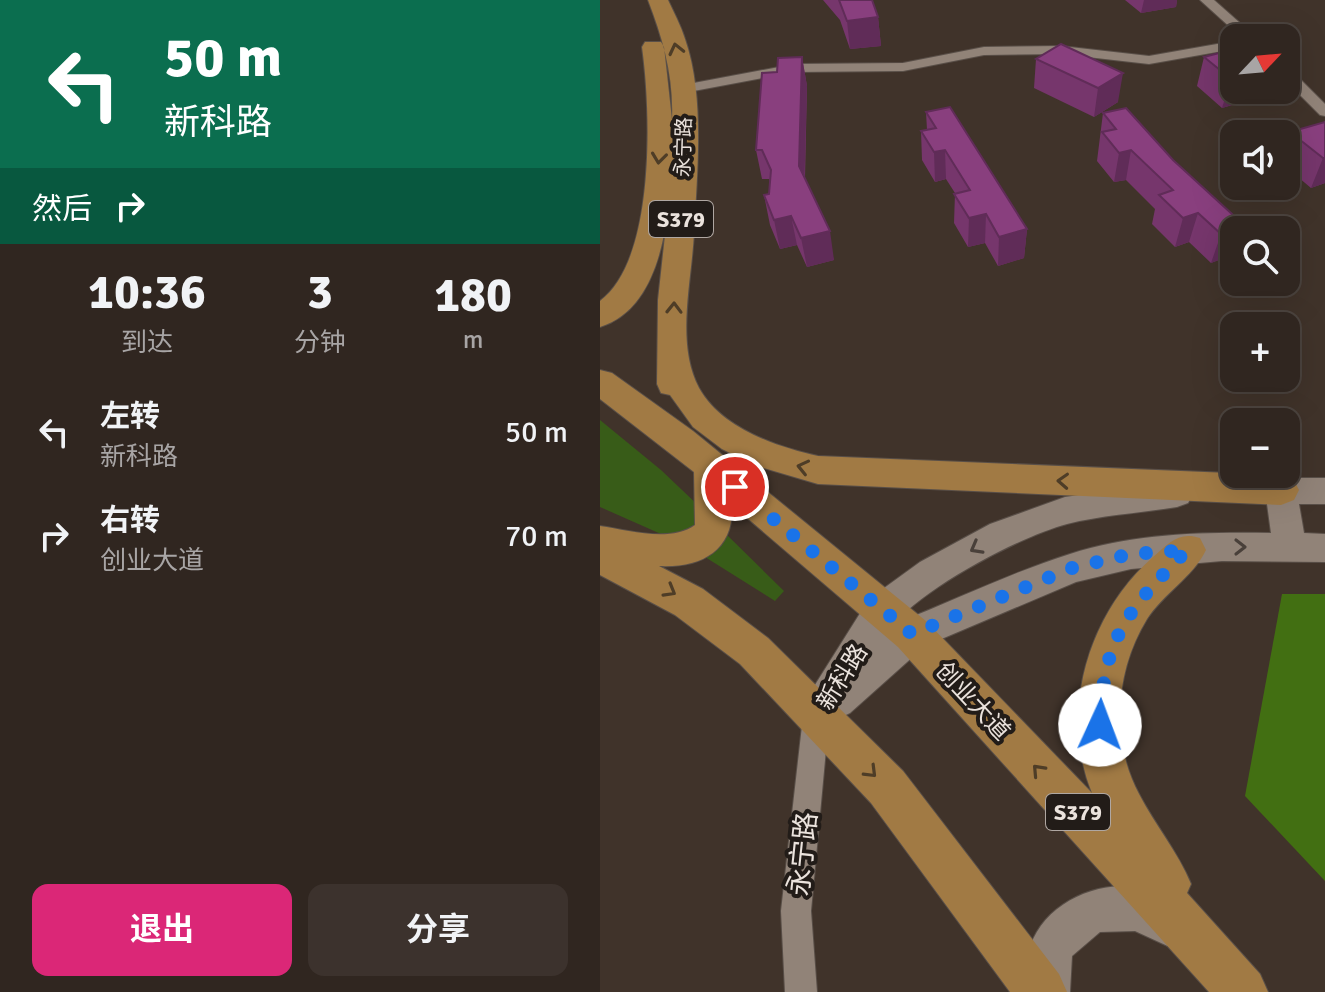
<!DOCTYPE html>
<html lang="zh">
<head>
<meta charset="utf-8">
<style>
  :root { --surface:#302620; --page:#3c322d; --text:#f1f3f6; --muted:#a8a5a5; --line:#4b433e; --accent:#db2777 }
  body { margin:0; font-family:Signika,"Noto Sans SC",sans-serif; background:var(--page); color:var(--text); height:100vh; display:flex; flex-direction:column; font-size:30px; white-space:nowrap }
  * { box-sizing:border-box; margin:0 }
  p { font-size:26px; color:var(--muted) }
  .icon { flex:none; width:44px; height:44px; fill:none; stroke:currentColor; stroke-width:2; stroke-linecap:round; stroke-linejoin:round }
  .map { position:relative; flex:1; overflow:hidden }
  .panel { display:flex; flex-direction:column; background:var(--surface); width:600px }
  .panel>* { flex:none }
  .top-card { background:#0b6e4f; color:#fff; overflow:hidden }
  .needle { width:52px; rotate:64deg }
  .controls { position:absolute; left:620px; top:24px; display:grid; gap:16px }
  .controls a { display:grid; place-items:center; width:80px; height:80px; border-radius:16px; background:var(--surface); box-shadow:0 8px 32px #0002,0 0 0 2px var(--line); font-size:40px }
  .pin { position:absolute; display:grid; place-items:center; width:68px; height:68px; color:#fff; margin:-34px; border:4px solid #fff; border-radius:50%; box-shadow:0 2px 8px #0007 }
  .me { position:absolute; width:88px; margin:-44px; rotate:2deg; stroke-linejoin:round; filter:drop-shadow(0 0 6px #0008) }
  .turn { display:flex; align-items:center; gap:28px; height:168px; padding:0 32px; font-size:36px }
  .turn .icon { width:104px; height:104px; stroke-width:2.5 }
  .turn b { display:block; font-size:56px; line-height:68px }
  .then { display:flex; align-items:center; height:76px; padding:0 32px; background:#0003; gap:16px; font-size:30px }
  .eta { display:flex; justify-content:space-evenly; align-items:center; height:136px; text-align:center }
  .eta b { font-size:48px; font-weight:700; line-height:56px }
  .action { display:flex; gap:16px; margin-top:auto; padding:16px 32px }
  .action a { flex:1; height:92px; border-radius:16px; background:var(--accent); color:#fff; font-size:32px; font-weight:700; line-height:92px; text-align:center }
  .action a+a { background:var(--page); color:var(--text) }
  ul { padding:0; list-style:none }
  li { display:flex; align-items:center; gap:24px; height:104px; padding:0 32px }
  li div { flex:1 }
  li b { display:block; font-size:30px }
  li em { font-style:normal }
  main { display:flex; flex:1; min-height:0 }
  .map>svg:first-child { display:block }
  .green { fill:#385c18 }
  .forest { fill:#426f12 }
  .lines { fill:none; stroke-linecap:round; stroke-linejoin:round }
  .street-casing { stroke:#594f48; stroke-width:2 }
  .secondary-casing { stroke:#594f48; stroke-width:2 }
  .primary-casing { stroke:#594f48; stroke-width:2 }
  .street { fill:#918378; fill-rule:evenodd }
  .secondary { fill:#918378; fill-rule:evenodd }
  .primary { fill:#a17a44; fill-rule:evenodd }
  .wall { fill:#76366c }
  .shaded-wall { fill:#602c58 }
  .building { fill:#893f7e; stroke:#602c58; stroke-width:2 }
  .oneway { stroke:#4e3d27 }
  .oneway2 { stroke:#49403a }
  .route { stroke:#1a73e8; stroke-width:14; stroke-dasharray:0 25.2 }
  .labels { text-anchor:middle; stroke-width:8; stroke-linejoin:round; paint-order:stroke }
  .far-street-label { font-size:20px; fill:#ebe3dd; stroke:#221c18 }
  .shield { fill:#221c18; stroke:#afa7a2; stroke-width:2 }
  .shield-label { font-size:22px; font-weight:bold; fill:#ebe3dd }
  .street-label { font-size:24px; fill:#ebe3dd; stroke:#221c18 }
  .near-street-label { font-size:28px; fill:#ebe3dd; stroke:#221c18 }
</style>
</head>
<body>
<main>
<section class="panel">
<div class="top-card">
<div class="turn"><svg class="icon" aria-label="left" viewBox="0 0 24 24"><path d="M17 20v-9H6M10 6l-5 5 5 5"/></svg><div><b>50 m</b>新科路</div></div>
<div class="then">然后<svg class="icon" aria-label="right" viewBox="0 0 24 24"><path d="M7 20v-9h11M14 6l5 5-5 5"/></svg></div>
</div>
<div class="eta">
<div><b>10:36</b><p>到达</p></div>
<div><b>3</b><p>分钟</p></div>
<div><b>180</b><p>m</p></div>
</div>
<ul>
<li><svg class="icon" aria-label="left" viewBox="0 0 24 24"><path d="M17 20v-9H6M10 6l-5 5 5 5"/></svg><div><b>左转</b><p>新科路</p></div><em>50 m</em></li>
<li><svg class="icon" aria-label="right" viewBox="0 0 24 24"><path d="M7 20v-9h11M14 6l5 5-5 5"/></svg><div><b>右转</b><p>创业大道</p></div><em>70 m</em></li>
</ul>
<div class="action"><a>退出</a><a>分享</a></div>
</section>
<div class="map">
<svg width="725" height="992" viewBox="0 0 725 992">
  <rect width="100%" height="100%" fill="#40332a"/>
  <!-- green -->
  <path class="green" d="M 0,420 L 61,470 L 101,508 L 97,525 L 70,538 L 0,507 Z
    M 126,534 L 184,591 L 175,601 L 105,557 Z"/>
  <!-- forest -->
  <path class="forest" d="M 682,594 L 725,594 L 725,881 L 645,796 Z"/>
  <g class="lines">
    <!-- street casing -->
    <g class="street-casing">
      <path id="street" d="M 600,0 L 614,0 L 657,38 L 642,38 Z
        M 634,41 L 634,49 L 549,64 L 461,54 L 384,55 L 303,71 L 195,72 L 83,93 L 76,89 L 83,85 L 195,64 L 303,63 L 384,47 L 461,46 L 549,56 Z
        M 686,69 L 691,70 L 725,104 L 725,116 L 720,115 L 686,81 Z
        M 216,704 L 225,708 L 229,717 L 211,911 L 217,992 L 185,992 L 181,911 L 203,717 L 207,708 Z"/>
    </g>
    <!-- secondary casing -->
    <g class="secondary-casing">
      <path id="secondary" d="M 655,478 L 725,478 L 725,504 L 699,504 L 704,533 L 725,534 L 725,562 L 622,561 L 531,569 L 476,582 L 325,646 L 250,713 C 235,719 231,730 216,736 L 203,730 L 197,717 L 203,704 L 269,599 L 320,562 L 390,524 L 465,497 L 577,481 L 588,485 L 593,494 L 588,503 L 577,507 C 541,513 502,515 467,524 C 418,537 310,594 285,636 L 299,622 C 356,600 412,572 470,554 C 534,533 604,532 671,533 L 667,504 L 644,500 L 639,491 L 644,482 Z
        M 522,886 L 548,892 L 587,911 L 594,926 L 587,941 L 572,948 L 535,931 L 500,932 L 472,956 L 470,992 L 424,992 C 425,980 425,967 428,954 C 438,912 480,887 522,886 Z"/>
    </g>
    <!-- primary casing -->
    <g class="primary-casing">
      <path id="primary" d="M 48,0 L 68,0 C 74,13 81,26 85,39 C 105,96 97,173 94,232 C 92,281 75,343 99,388 C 121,428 177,447 218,456 L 681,475 L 694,480 L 699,490 L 694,500 L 681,505 L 218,484 L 154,465 L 122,449 L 93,427 L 70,395 L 61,393 L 57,384 L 58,300 L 67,217 C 61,259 46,313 0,327 L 0,301 C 56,259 51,111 42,47 L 45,42 L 61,42 L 64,47 L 72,120 C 74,77 63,39 48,0 Z
        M 0,370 L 12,373 L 93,431 L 326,621 L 492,793 C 459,712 488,614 553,557 C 569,543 579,531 600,538 L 606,550 C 593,577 563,594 547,619 C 515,671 510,740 539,794 C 555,825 578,852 591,884 L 587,893 L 660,974 L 668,992 L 609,992 L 298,647 L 132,505 C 134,551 101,568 59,566 L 103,589 L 168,638 L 303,771 L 459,974 L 467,992 L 410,992 L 271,803 L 140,664 L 75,615 L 0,575 L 0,526 C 28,530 70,543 95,525 L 94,472 L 0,399 Z"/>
    </g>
    <!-- street -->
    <use href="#street" class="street"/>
    <!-- secondary -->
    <use href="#secondary" class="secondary"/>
    <!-- primary -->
    <use href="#primary" class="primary"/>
  </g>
  <!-- wall -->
  <path class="wall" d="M 223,0 L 272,0 L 278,17 L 281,46 L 250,49 L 240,20 Z
    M 525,0 L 577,0 L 576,7 L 541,13 Z
    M 461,44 L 518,102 L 494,117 L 434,88 L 436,59 Z
    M 634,49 L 634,90 L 661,90 L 659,97 L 622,108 L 597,86 L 604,57 Z
    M 202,57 L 207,86 L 205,178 L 234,260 L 207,267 L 197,245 L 180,249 L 170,225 L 164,195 L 169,194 L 170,182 L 169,179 L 162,179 L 156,150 L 177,72 Z
    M 326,112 L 427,229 L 424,258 L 398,266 L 385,243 L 368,247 L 354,223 L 355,193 L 346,179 L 335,182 L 322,160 L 321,131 L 327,130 Z
    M 503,113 L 573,160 L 644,225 L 642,230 L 634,230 L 634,254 L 611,263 L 589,242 L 575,247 L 552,224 L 555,209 L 526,180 L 514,182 L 497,161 Z
    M 725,122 L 725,183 L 711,188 L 686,167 L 686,145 L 690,132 Z"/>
  <!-- shaded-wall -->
  <path class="shaded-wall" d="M 544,0 L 577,0 L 576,7 L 541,13 Z
    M 278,17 L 281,46 L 250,49 L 247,21 Z
    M 202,57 L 207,86 L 204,195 L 199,166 Z
    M 523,73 L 518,102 L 494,117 L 498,88 Z
    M 634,78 L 634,90 L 661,90 L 659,97 L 622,108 L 631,79 Z
    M 345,150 L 346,179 L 335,182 L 334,152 Z
    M 531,150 L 526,180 L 514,182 L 519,153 Z
    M 723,158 L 725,158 L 725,183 L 711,188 Z
    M 598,213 L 589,242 L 575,247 L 583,218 Z
    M 386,214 L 385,243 L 368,247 L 369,218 Z
    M 191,216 L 197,245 L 180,249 L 174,220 Z
    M 644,225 L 642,230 L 634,230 L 634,254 L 611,263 L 621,234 Z
    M 427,229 L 424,258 L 398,266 L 399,237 Z
    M 230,231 L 234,260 L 207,267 L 201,238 Z"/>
  <!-- building -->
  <path class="building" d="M 239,0 L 272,0 L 278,17 L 247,21 Z
    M 461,44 L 523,73 L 498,88 L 436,59 Z
    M 634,49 L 634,78 L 631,79 L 604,57 Z
    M 202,57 L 199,166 L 230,231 L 201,238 L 191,216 L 174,220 L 164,195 L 169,194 L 171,170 L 162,150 L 156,150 L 162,73 L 177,72 L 178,58 Z
    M 350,107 L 427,229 L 399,237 L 386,214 L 369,218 L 354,194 L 370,190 L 345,150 L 334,152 L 321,131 L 336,128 L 326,112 Z
    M 526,108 L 573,160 L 644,225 L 621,234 L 598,213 L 583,218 L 559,195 L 573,190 L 531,150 L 519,153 L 502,132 L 516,129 L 503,113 Z
    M 725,122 L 725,158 L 723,158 L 690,132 Z"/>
  <!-- one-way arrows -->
  <defs><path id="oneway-chevron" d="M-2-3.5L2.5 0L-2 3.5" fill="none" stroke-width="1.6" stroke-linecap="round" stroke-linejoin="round" transform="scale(2)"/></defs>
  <g class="oneway">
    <use href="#oneway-chevron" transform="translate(76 49) rotate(-103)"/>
    <use href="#oneway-chevron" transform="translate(59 158) rotate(97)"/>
    <use href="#oneway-chevron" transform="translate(74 308) rotate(-89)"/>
    <use href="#oneway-chevron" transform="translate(203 467) rotate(-167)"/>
    <use href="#oneway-chevron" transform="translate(463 481) rotate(-177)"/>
    <use href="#oneway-chevron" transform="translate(70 591) rotate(30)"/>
    <use href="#oneway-chevron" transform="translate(438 770) rotate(-133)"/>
    <use href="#oneway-chevron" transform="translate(271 772) rotate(45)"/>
  </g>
  <g class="oneway2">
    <use href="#oneway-chevron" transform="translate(640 547)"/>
    <use href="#oneway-chevron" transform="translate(376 548) rotate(151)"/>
  </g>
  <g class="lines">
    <!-- route -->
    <path class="route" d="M 135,487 L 312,634 L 472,568 L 531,554 L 587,550 C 528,610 503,637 500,725"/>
  </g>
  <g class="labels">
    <!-- far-street labels -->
    <g class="far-street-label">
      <text transform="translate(83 147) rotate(-88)" y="7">永宁路</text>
    </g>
    <!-- shield labels -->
    <g class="shield">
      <rect x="49" y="201" width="64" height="36" rx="6"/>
      <rect x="446" y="794" width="64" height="36" rx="6"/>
    </g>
    <g class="shield-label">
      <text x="81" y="227">S379</text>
      <text x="478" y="820">S379</text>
    </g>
    <!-- street labels -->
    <g class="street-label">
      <text transform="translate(242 677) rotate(-58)" y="8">新科路</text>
      <text transform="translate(373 701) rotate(47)" y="8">创业大道</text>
    </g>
    <!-- near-street labels -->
    <g class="near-street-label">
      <text transform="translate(202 854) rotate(-84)" y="10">永宁路</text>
    </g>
  </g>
</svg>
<div class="controls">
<a><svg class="needle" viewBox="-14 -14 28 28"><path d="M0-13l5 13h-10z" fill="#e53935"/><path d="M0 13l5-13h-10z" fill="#a8a5a5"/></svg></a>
<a><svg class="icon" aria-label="sound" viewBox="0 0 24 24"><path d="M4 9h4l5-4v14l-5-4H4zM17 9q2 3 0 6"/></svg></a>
<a><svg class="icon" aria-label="search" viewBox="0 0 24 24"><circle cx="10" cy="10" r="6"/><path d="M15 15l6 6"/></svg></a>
<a>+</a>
<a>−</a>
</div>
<div class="pin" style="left:135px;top:487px;background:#d93025"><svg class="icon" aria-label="arrive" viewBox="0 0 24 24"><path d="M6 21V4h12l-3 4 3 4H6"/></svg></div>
<svg class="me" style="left:500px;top:725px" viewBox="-20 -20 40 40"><circle r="19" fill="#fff"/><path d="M0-13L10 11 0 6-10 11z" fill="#1a73e8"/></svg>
</div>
</main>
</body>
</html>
